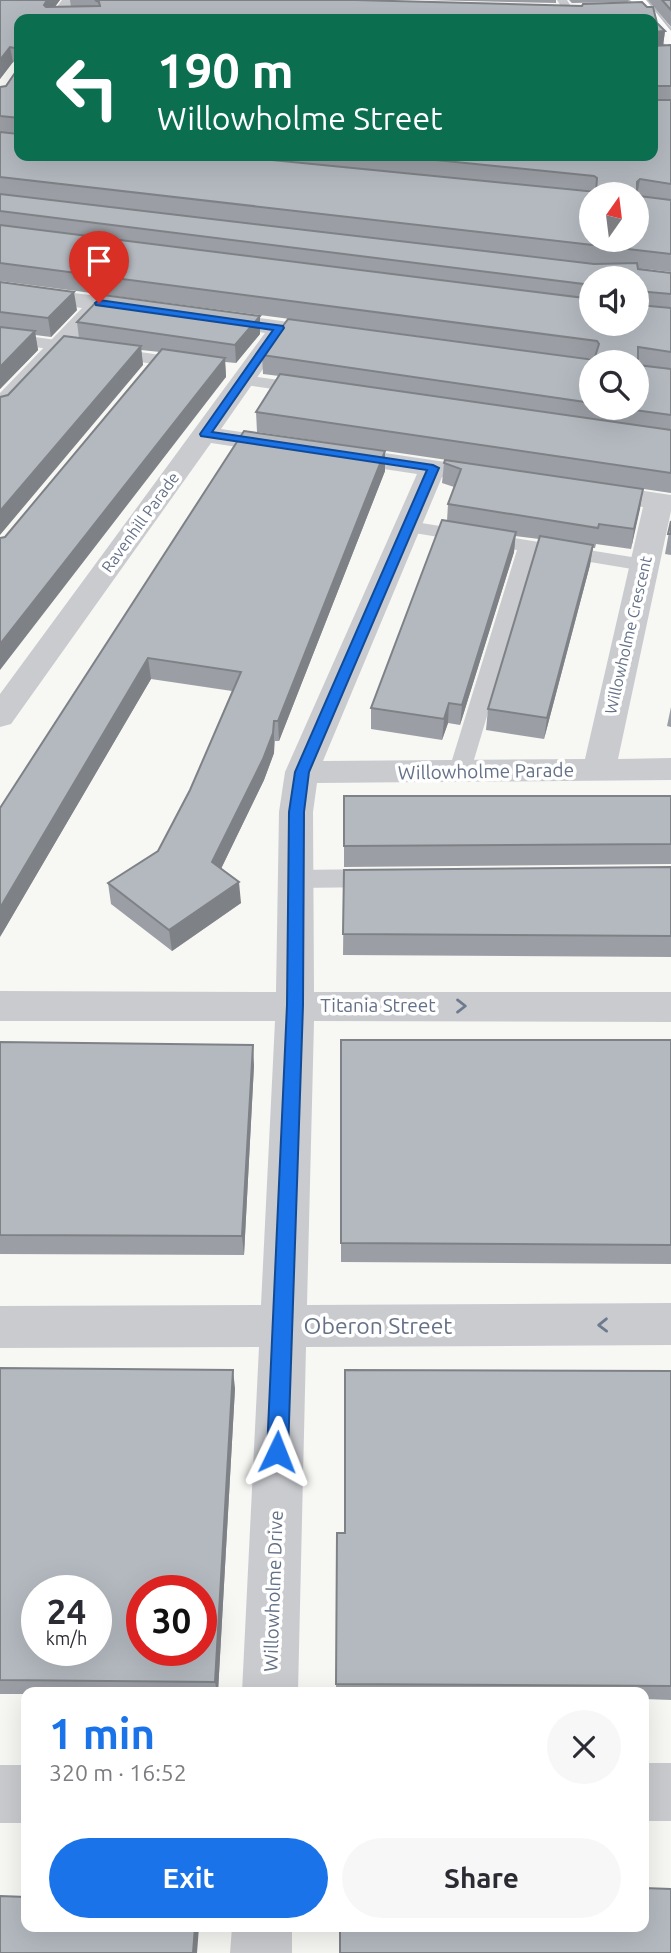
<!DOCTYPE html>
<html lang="en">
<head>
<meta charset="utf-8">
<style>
  :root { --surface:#fff; --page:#f7f7f7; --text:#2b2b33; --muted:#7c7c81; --accent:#1a73e8 }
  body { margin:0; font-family:Ubuntu,sans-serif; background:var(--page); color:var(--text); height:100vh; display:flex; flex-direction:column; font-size:26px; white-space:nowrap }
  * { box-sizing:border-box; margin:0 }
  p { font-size:23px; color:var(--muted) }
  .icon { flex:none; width:38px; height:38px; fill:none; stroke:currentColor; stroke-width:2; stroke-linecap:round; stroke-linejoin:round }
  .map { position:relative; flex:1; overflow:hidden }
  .drawer { position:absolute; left:21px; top:1687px; width:628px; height:245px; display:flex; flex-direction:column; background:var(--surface); border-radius:14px; box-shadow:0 7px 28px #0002 }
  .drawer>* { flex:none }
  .banner { position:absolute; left:14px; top:14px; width:644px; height:147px; border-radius:14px; box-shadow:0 7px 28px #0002; background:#0b6e4f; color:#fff; overflow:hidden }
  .needle { width:46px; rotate:14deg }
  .tools { position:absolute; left:579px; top:182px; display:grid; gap:14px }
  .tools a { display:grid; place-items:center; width:70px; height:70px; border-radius:50%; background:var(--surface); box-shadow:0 7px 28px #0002; font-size:35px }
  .speed { position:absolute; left:21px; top:1575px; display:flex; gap:14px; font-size:35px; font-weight:700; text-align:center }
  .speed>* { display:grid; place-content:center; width:91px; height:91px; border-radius:50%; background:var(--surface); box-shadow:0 7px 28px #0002; line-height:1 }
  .speed small { font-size:18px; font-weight:400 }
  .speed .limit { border:10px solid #d22; background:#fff; color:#111 }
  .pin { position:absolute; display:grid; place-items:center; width:60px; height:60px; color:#fff; margin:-72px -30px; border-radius:50% 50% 50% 0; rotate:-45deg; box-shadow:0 0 7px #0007 }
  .pin .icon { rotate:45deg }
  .me { position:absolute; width:77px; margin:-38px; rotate:2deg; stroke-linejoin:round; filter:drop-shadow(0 0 5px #0008) }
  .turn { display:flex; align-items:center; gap:24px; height:147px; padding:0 28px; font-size:32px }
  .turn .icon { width:91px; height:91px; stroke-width:2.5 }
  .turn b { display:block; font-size:49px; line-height:60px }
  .round { display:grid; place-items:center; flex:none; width:74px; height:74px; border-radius:37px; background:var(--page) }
  .headline { display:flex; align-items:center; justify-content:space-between; height:119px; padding:0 28px }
  h1 { font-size:42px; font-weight:700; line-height:52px; color:var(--accent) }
  .action { display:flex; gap:14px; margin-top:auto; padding:14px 28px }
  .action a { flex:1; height:80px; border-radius:42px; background:var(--accent); color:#fff; font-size:28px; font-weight:700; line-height:80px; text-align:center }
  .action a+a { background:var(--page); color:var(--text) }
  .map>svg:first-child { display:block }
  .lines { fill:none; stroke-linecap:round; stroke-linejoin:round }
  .secondary-casing { stroke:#bdc0c5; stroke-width:4 }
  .lane { fill:#c9cbcf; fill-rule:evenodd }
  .street { fill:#c9cbcf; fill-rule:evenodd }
  .secondary { fill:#fff; fill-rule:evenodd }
  .wall { fill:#9b9fa5; fill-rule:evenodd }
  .shaded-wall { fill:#7e8286 }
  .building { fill:#b4b9c0; stroke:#7e8286; stroke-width:2; fill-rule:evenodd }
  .oneway { stroke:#6e7a8e }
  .route { fill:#1a73e8; stroke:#114b97; stroke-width:2 }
  .labels { text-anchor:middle; stroke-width:7; stroke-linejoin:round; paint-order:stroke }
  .far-street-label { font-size:16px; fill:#647187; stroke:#fff }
  .street-label { font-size:19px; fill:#647187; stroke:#fff }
  .near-street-label { font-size:23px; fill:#647187; stroke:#fff }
</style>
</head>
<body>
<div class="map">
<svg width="671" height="1953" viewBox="0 0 671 1953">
  <rect width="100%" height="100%" fill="#f7f7f4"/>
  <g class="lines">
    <!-- secondary casing -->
    <g class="secondary-casing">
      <path id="secondary" d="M 630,0 L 646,0 L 671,31 L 671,47 C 659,44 653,31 653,19 L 645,19 Z"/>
    </g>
    <!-- lane -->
    <path class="lane" d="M 557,0 L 567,0 L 579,19 L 569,19 Z
      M 0,332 L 189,359 L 197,364 L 189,369 L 0,342 Z
      M 244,375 L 308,384 L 316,389 L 308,394 L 238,384 L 236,380 L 238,376 Z
      M 409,521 L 644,559 L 654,565 L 644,571 L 536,553 L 470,773 L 467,778 L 459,780 L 451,778 L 448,773 L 517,550 L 402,531 L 399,527 Z
      M 378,869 L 387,872 L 390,878 L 387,884 L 378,887 L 296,888 L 287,885 L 284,879 L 287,873 L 296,870 Z"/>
    <!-- street -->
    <path class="street" d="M 62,0 L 78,0 L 64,19 L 48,19 Z
      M 0,283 L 149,303 L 157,305 L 160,310 L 157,315 L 149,317 L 104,311 L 9,412 L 0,415 L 0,393 L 82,308 L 0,297 Z
      M 208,311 L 333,328 L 341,330 L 345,335 L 341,340 L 333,342 L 286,336 L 221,429 L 459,464 L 468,466 L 472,472 L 468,478 L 459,480 L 442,477 L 323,761 L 585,759 L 643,507 L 581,497 L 577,491 L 581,485 L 591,483 L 671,495 L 671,511 L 618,759 L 671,758 L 671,780 L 317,783 L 313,812 L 314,992 L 671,992 L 671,1022 L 314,1021 L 307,1305 L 671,1303 L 671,1345 L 306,1347 L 298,1692 L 242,1692 L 259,1347 L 0,1348 L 0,1306 L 261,1305 L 275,1021 L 0,1021 L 0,991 L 276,992 L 279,812 L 285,772 L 417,474 L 211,443 L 11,724 L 0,727 L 0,694 L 265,333 L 200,323 L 197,318 L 200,313 Z
      M 644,1763 L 671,1763 L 671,1821 L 644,1821 Z
      M 0,1765 L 26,1765 L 26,1823 L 0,1823 Z
      M 232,1927 L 292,1927 L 292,1953 L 230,1953 Z"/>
    <!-- secondary -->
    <use href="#secondary" class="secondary"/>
  </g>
  <!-- wall -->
  <path class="wall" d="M 0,0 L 60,0 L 55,7 L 71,7 L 70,0 L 355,0 L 582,6 L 583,4 L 642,2 L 647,7 L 653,7 L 657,23 L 665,31 L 663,45 L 671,45 L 671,272 L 638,268 L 671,273 L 671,493 L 257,432 L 256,412 L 279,376 L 263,374 L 262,355 L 288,319 L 594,359 L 0,281 L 0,194 L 597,264 L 0,194 L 0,87 L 6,86 L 19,67 L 19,64 L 13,62 L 0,79 ZM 19,19 L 653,19 L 653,156 L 232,156 L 279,161 L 230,156 L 19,156 ZM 592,194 L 637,194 L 637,240 L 592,240 ZM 592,278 L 637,278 L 637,324 L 592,324 ZM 592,362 L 637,362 L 637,408 L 592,408 Z
    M 424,0 L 556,0 L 556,3 Z
    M 569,0 L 629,0 L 628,2 L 572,3 Z
    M 648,0 L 671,0 L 671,27 Z
    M 0,282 L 77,310 L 51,337 L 35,335 L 38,350 L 0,389 Z
    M 260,316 L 260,334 L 236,363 L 225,362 L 226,377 L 5,537 L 160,352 L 141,350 L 143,365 L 8,395 L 79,338 L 77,322 Z
    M 244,431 L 385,471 L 279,741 L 275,741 L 274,753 L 264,780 L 221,869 L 241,903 L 172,951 L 111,904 L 108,883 L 158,851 L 190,790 L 232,691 L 151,679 L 0,937 Z
    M 444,463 L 643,489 L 631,549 L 596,544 L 595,548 L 593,548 L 590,565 L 544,739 L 486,730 L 488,709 L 539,539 L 515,536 L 514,552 L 460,725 L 448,723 L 442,740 L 371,729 L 371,708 L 447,521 L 448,504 L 454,487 L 442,483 Z
    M 671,521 L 671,555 L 665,554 Z
    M 671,707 L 671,727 L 667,726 Z
    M 344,796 L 671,796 L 671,864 L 344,867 Z
    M 671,867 L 671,957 L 343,955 L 344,870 Z
    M 341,1040 L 671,1040 L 671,1264 L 341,1262 Z
    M 0,1042 L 254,1065 L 244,1255 L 0,1254 Z
    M 0,1368 L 235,1388 L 218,1692 L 26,1692 L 26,1694 L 0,1694 Z
    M 671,1371 L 671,1700 L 644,1699 L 644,1692 L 336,1692 L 337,1533 L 345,1533 Z"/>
  <!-- shaded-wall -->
  <path class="shaded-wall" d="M 47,0 L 60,0 L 45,19 L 44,5 Z
    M 665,31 L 663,46 L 653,47 L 653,32 Z
    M 10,47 L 13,62 L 0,79 L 0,60 Z
    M 640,179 L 637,196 L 637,182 Z
    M 74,292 L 77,310 L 51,337 L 48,318 Z
    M 260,316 L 260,334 L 236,363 L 235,345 Z
    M 35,331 L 38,350 L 0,389 L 0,367 Z
    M 141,346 L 143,365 L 0,535 L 0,511 Z
    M 225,358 L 226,377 L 0,670 L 0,644 Z
    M 385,451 L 385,471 L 279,741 L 278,721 Z
    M 643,489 L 640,509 L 631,549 L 634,529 Z
    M 516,532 L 514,552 L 460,725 L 462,705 Z
    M 593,545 L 590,565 L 544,739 L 547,718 Z
    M 148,658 L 151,679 L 0,937 L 0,908 Z
    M 449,703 L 448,723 L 442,740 L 444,719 Z
    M 274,721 L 274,753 L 264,780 L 214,883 L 212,862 Z
    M 239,882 L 241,903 L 172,951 L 169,930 Z
    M 253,1045 L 254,1065 L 244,1255 L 242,1236 Z
    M 233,1370 L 235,1388 L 218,1692 L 217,1692 L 215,1682 Z
    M 195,1927 L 199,1927 L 197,1953 L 193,1953 Z"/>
  <!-- building -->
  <path class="building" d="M 0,0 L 47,0 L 44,5 L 46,7 L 100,6 L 99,2 L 95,0 L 355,0 L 582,6 L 583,4 L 642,2 L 647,7 L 653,7 L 657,23 L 665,31 L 653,32 L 653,46 L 671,45 L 671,86 L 653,86 L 653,100 L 671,100 L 671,184 L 640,179 L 637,182 L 637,194 L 639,196 L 671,200 L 671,254 L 0,177 L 0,132 L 18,134 L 19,118 L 0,116 L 0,87 L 6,86 L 19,67 L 19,58 L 19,156 L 230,156 L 596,192 L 597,178 L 594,176 L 396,156 L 653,156 L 653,19 L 19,19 L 19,49 L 10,47 L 0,60 ZM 592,194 L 637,194 L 637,240 L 592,240 Z
    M 662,0 L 671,0 L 671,10 Z
    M 0,194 L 594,264 L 637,263 L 638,269 L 671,273 L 671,294 L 638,291 L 639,305 L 671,308 L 671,352 L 638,347 L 638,365 L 671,369 L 671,415 L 620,408 L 637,408 L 637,362 L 592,362 L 592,403 L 262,355 L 288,319 L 594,360 L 599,344 L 597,341 L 0,263 L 0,225 L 592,299 L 592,324 L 637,324 L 637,278 L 592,278 L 592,285 L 0,211 Z
    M 0,282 L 74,292 L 48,318 L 0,312 Z
    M 103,295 L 260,316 L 235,345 L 77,322 Z
    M 0,327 L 35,331 L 0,367 Z
    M 64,336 L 141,346 L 0,511 L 0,397 L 8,395 Z
    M 162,349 L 225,358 L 0,644 L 0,538 L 5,537 Z
    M 280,374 L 671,430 L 671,473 L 256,412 Z
    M 244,431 L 385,451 L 278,721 L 274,721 L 273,733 L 263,759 L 212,862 L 239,882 L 169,930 L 108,883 L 158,851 L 190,790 L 241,672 L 148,658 L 0,908 L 0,808 Z
    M 445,460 L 643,489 L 634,529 L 599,524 L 598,528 L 448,504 L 461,469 L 444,463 Z
    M 442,520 L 516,532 L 462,705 L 449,703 L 444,719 L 371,708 Z
    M 671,521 L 671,534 L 668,534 Z
    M 540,536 L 593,545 L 547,718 L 488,709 Z
    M 344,796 L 671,796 L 671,844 L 344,846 Z
    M 671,867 L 671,936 L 343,934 L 344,870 Z
    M 341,1040 L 671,1040 L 671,1245 L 341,1243 Z
    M 0,1042 L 253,1045 L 242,1236 L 0,1235 Z
    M 0,1368 L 233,1370 L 215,1682 L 0,1680 ZM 37,1591 L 96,1591 L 96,1650 L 37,1650 ZM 142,1591 L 201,1591 L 201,1650 L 142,1650 Z
    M 345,1370 L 671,1371 L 671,1686 L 336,1684 L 337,1533 L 345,1533 Z
    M 644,1888 L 671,1889 L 671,1953 L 340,1953 L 340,1927 L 644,1927 Z
    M 0,1896 L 26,1897 L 26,1927 L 195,1927 L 193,1953 L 0,1953 Z"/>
  <!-- one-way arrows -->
  <defs><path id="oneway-chevron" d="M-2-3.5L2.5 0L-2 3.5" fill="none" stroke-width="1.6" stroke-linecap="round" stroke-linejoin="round" transform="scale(1.75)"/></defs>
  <g class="oneway">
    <use href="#oneway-chevron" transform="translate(461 1006)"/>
    <use href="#oneway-chevron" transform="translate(603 1325) rotate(179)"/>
  </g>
  <!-- route -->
  <path class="route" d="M 99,300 L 283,326 L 284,328 L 212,432 L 433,465 L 439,468 L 309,772 L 304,812 L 303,1005 L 288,1452 L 285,1459 L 277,1462 L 270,1459 L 267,1452 L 287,1005 L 289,812 L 295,772 L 427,470 L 201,436 L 200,434 L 273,330 L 96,305 L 95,303 Z"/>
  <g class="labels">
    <!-- far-street labels -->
    <g class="far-street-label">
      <text transform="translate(140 522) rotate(-54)" y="6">Ravenhill Parade</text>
      <text transform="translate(628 635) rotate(-77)" y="6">Willowholme Crescent</text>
    </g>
    <!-- street labels -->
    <g class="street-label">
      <text transform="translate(486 771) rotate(-1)" y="7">Willowholme Parade</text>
      <text x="378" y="1012">Titania Street</text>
      <text transform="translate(273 1591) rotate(-88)" y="7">Willowholme Drive</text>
    </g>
    <!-- near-street labels -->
    <g class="near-street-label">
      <text x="378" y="1334">Oberon Street</text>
    </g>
  </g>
</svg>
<div class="tools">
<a><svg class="needle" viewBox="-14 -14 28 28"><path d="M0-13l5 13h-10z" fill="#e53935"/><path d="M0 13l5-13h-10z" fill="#7c7c81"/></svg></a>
<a><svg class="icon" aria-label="sound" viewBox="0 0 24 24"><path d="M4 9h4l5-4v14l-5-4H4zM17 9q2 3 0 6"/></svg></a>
<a><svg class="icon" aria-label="search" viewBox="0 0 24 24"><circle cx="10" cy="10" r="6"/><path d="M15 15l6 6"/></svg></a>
</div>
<div class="speed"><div>24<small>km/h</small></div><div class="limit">30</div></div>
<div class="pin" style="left:99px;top:303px;background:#d93025"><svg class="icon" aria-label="arrive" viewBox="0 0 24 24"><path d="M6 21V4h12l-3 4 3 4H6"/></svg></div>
<svg class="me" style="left:277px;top:1452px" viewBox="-20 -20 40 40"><path d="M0-17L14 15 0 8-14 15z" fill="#1a73e8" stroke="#fff" stroke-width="4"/></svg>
<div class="banner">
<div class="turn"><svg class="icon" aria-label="left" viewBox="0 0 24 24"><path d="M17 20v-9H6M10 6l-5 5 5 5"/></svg><div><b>190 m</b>Willowholme Street</div></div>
</div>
<section class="drawer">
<div class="headline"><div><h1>1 min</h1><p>320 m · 16:52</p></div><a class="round"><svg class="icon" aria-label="close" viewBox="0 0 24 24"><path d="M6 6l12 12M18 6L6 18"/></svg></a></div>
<div class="action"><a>Exit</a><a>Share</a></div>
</section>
</div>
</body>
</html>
